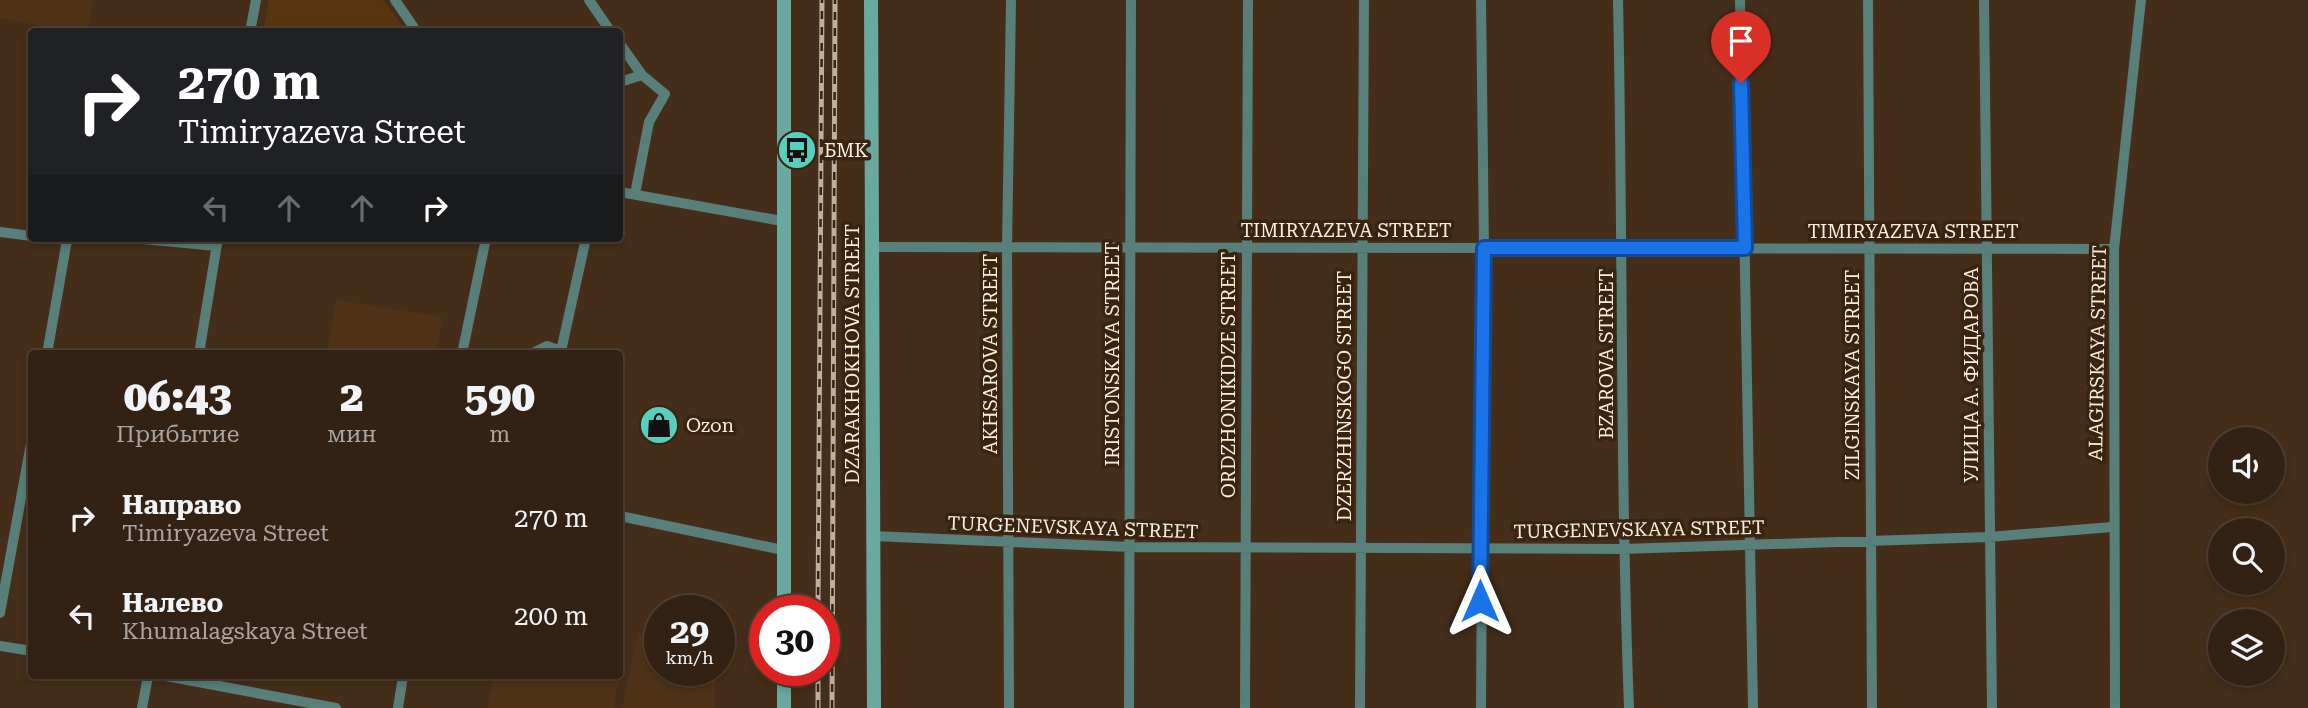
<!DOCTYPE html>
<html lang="ru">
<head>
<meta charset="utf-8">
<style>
  :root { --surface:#332214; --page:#3b2a1d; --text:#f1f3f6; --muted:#a9a4a0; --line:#4e3f34 }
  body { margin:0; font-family:"Roboto Serif",serif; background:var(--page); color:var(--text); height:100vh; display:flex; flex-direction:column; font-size:26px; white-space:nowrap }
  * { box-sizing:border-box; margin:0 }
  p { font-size:23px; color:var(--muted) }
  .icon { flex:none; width:38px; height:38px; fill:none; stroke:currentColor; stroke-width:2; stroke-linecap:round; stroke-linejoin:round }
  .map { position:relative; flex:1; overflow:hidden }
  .drawer { position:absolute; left:28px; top:350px; width:595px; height:329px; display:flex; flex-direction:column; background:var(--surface); border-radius:7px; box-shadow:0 4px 10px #0003,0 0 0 2px var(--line) }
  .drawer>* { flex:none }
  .banner { position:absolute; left:28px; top:28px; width:595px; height:214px; border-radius:7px; box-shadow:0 4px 10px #0003,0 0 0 2px var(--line); background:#202124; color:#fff; overflow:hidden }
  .controls { position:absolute; left:2208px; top:427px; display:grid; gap:14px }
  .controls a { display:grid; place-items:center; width:77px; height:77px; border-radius:50%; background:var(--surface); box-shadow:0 4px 10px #0003,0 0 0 2px var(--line); font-size:35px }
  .speed { position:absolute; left:644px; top:595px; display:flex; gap:14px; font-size:35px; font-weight:700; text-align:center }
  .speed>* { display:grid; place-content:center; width:91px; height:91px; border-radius:50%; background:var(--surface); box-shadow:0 4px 10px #0003,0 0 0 2px var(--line); line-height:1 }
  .speed small { font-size:18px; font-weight:400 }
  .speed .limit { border:10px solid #d22; background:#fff; color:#111 }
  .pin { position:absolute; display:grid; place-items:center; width:60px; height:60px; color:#fff; margin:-72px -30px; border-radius:50% 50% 50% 0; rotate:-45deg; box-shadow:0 0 7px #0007 }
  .pin .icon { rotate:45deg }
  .me { position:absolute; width:77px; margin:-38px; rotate:0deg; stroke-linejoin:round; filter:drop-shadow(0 0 5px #0008) }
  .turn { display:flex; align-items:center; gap:24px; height:147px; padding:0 35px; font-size:32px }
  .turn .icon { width:91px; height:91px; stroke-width:2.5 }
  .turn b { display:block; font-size:49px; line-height:60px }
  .lanes { display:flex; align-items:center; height:66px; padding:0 35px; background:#0003; justify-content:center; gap:35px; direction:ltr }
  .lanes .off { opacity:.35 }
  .eta { display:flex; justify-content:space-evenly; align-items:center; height:119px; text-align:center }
  .eta b { font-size:42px; font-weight:800; line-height:49px }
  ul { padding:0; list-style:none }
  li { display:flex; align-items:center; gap:21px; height:98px; padding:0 35px }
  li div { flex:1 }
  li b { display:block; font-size:26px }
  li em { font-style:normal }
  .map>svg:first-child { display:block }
  .built { fill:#4d3218 }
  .green { fill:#59350f }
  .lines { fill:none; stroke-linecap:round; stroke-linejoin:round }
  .street { stroke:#587f79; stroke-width:10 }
  .secondary { stroke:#6aa9a0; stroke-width:14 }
  .rail-casing { stroke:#bfafa0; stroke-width:5 }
  .rail { stroke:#392410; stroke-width:2.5; stroke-dasharray:8; stroke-linecap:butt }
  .route-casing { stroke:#114b97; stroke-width:18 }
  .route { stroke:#1a73e8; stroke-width:12 }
  .labels { text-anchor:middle; stroke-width:7; stroke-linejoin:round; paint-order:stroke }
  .poi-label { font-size:19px; fill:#faecdf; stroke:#392410; text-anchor:start }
  .street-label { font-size:19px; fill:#faecdf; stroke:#392410 }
</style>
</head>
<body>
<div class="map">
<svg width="2308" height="708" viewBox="0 0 2308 708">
  <rect width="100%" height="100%" fill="#442e1a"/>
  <!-- built -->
  <path class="built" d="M 0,0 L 93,0 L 87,32 L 68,31 L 0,18 Z
    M 336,300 L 442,317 L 436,353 L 327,353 Z
    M 638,632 L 660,638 L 660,670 L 715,670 L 715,708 L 622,708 Z
    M 494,676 L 619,676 L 614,708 L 488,708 Z"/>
  <!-- green -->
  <path class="green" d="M 269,0 L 383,0 L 406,31 L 263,31 Z"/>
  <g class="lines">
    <!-- street -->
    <path class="street" d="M 395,0 L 417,32
      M 589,0 L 611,32
      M 1481,0 L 1484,248 L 1481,708
      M 1618,0 C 1623,236 1620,472 1629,708
      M 1740,0 L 1753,708
      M 1868,0 L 1872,708
      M 1984,0 L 1992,708
      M 250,32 L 256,0
      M 620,44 L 642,75 L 665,94 L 649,122 L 635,194
      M 620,82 L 642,75
      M 620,192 L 782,221
      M 0,232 L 32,236
      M 47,238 L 67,240 L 79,238
      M 133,238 L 216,246
      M 871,247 L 2114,249
      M 47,354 L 67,240
      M 199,354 L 218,238
      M 462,354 L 486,238
      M 531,354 L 547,346 L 561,351 L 586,238
      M 620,516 L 783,550
      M 873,536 L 1130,547 L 1623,549 L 1989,537 L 2112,527
      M 0,613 L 32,438
      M 0,646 L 32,651
      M 166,676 L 336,708
      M 142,708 L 148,676
      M 398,708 L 403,676
      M 1009,708 L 1007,248 L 1011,0
      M 1129,708 L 1131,0
      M 1245,708 L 1248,0
      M 1360,708 L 1364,0
      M 2115,708 L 2114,249 L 2141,0"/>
    <!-- secondary -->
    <path class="secondary" d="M 784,0 L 784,611
      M 871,0 L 874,708
      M 784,670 L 784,708"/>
    <!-- rail casing -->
    <g class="rail-casing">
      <path id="rail" d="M 818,611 L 822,0
        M 818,708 L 818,670
        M 832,708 L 835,0"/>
    </g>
    <!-- rail -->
    <use href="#rail" class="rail"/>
  </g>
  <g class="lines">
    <!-- route casing -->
    <g class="route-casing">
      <path id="route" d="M 1480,601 L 1484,248 L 1745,248 L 1741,83"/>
    </g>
    <!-- route -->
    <use href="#route" class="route"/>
  </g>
  <!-- icons -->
  <defs>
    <g id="bus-disc" transform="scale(2.0125)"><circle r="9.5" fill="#58cebf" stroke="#392410"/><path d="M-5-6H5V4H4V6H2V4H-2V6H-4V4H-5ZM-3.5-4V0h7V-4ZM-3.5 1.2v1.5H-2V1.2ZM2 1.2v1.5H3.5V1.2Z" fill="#111"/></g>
    <g id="shop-disc" transform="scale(2.0125)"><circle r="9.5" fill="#58cebf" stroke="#392410"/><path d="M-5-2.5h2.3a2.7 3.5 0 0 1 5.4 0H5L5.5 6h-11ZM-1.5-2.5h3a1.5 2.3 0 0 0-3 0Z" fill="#111"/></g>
  </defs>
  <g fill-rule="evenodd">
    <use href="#bus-disc" x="797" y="150"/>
    <use href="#shop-disc" x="659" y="425"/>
  </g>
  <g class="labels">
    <!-- poi labels -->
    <g class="poi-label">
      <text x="824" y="157">БМК</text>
      <text x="686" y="432">Ozon</text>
    </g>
    <!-- street labels -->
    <g class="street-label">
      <text x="1346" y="237">TIMIRYAZEVA STREET</text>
      <text x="1913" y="238">TIMIRYAZEVA STREET</text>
      <text transform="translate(2097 353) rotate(-89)" y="7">ALAGIRSKAYA STREET</text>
      <text transform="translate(852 354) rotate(-90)" y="7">DZARAKHOKHOVA STREET</text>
      <text transform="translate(990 354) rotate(-90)" y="7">AKHSAROVA STREET</text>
      <text transform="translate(1112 354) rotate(-90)" y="7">IRISTONSKAYA STREET</text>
      <text transform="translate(1606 354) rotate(-90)" y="7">BZAROVA STREET</text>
      <text transform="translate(1228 375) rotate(-90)" y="7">ORDZHONIKIDZE STREET</text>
      <text transform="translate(1852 375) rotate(-90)" y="7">ZILGINSKAYA STREET</text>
      <text transform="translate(1971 375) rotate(-90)" y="7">УЛИЦА А. ФИДАРОВА</text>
      <text transform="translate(1344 396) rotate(-90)" y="7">DZERZHINSKOGO STREET</text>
      <text transform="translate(1073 527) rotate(2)" y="7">TURGENEVSKAYA STREET</text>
      <text transform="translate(1639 529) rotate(-1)" y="7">TURGENEVSKAYA STREET</text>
    </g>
  </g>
</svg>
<div class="controls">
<a><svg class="icon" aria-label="sound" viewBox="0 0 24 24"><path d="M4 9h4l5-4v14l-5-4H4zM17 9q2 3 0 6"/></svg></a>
<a><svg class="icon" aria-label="search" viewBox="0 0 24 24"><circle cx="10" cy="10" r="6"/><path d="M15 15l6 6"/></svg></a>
<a><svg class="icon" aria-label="layers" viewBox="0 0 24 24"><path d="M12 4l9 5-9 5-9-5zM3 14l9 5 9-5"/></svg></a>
</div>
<div class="speed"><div>29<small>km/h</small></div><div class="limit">30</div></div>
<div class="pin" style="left:1741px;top:83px;background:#d93025"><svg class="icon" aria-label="arrive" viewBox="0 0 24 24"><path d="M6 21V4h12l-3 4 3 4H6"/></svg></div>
<svg class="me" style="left:1480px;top:601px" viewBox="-20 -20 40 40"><path d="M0-17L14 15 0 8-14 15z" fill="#1a73e8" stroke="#fff" stroke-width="4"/></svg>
<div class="banner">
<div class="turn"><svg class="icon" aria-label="right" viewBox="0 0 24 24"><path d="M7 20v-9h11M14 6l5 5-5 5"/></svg><div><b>270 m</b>Timiryazeva Street</div></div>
<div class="lanes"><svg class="icon off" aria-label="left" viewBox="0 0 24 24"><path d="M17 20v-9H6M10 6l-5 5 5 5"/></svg><svg class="icon off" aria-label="ahead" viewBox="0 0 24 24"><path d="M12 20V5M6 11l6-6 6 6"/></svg><svg class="icon off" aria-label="ahead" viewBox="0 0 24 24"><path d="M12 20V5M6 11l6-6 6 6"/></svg><svg class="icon" aria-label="right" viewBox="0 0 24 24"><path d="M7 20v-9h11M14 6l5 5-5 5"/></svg></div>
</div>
<section class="drawer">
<div class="eta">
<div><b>06:43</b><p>Прибытие</p></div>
<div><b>2</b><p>мин</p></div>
<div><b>590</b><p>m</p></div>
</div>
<ul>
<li><svg class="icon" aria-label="right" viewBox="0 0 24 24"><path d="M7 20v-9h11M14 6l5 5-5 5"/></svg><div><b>Направо</b><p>Timiryazeva Street</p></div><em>270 m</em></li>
<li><svg class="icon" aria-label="left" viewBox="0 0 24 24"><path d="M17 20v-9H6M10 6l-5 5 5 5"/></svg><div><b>Налево</b><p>Khumalagskaya Street</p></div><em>200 m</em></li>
</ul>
</section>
</div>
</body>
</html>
